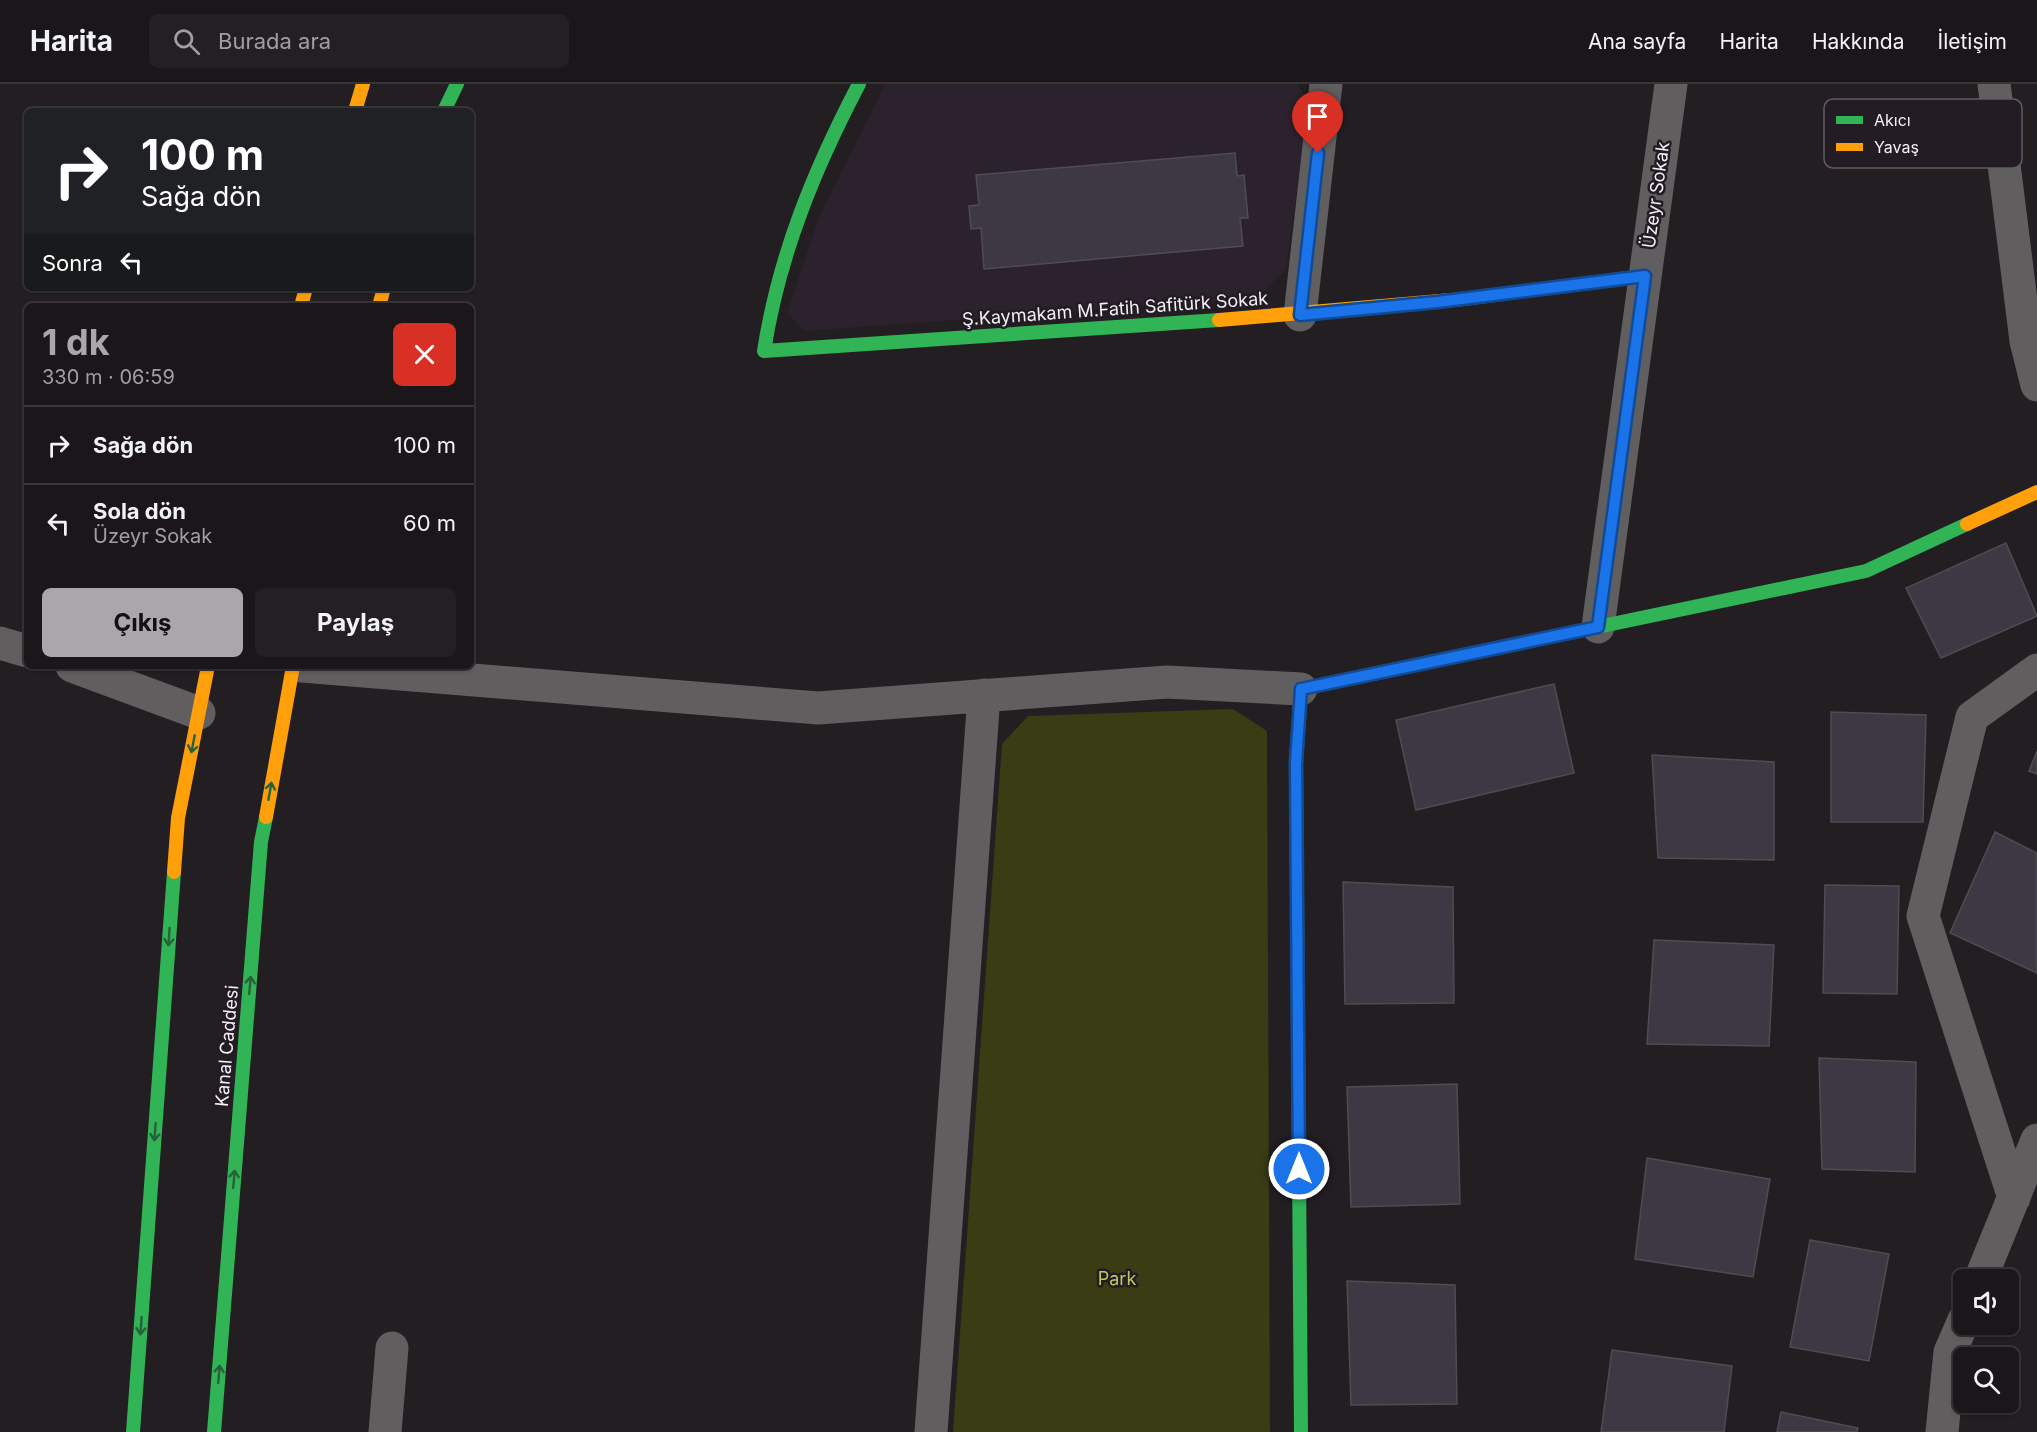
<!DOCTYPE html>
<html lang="tr">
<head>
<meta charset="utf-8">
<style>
  :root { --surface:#1a161a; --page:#231f23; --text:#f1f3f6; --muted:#9f9fa2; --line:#383539; --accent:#aba6ac }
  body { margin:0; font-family:Inter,sans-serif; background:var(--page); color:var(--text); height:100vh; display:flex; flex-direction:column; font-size:22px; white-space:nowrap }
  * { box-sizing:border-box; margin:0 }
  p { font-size:20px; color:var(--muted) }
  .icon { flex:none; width:33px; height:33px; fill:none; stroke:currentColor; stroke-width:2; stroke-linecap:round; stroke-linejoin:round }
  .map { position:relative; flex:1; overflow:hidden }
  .sheet { position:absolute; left:24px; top:219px; width:450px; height:366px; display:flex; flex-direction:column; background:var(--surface); border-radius:9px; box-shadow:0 2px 4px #0004,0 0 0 2px var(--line) }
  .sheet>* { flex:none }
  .guide { position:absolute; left:24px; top:24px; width:450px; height:183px; border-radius:9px; box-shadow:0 2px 4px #0004,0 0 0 2px var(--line); background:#202124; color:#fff; overflow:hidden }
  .tools { position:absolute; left:1953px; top:1185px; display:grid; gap:12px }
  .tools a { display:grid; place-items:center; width:66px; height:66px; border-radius:9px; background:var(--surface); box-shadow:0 2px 4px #0004,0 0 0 2px var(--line); font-size:30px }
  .pin { position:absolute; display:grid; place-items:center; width:51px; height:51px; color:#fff; margin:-62px -26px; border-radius:50% 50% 50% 0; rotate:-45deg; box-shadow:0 0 6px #0007 }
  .pin .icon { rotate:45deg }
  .me { position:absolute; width:66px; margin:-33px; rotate:0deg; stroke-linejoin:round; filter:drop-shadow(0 0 4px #0008) }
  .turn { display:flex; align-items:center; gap:21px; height:126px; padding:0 18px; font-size:27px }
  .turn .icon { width:78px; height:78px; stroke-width:2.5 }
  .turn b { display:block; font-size:42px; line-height:51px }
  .then { display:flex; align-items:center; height:57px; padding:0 18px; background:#0003; gap:12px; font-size:22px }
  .round { display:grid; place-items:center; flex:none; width:63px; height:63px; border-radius:9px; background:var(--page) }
  .overview { display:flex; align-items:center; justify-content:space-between; height:102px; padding:0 18px }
  h1 { font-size:36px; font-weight:700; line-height:45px; color:var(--accent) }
  .cta { display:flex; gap:12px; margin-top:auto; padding:12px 18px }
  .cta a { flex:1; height:69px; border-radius:9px; background:var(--accent); color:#111; font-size:24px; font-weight:700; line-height:69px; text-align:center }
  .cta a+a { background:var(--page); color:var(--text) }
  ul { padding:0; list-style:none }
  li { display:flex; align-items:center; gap:18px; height:78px; padding:0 18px; border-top:2px solid var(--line) }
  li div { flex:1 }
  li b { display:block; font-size:22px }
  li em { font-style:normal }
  header { display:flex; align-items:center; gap:36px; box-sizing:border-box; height:84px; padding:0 30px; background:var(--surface); border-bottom:2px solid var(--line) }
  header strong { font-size:28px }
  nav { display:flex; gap:33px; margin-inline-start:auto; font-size:21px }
  .search { width:420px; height:54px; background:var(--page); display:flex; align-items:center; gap:15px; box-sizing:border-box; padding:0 21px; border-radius:9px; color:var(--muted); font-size:22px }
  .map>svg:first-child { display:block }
  .built { fill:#2c222e }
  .green { fill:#3a3c13 }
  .building { fill:#3e3845; stroke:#4f4c50; stroke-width:1.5 }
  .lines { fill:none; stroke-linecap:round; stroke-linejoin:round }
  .street { stroke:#605e5e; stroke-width:33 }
  .fast { stroke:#30b455; stroke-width:14 }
  .slow { stroke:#ff9f0a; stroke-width:14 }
  .oneway { stroke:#29603a }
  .route-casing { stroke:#114b97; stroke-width:15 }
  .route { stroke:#1a73e8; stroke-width:10 }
  .labels { text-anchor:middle; stroke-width:5; stroke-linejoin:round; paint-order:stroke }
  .street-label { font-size:18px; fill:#f5f0f6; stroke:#231c24 }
  .park-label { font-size:18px; fill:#c0c85f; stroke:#231c24 }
  .key { fill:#231c24; stroke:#625c63; stroke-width:1.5 }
  .key-label { font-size:16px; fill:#f5f0f6 }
</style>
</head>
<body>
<header>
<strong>Harita</strong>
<div class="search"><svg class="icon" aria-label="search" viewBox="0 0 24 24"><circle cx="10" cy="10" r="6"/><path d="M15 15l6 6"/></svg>Burada ara</div>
<nav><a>Ana sayfa</a><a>Harita</a><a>Hakkında</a><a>İletişim</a></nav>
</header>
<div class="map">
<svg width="2037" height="1348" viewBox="0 0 2037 1348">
  <rect width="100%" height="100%" fill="#221e22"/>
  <!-- built -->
  <path class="built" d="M 885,0 L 1297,0 L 1309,18 L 1286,185 L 1257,214 L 804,247 L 787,229 L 819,133 Z"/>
  <!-- green -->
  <path class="green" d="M 1233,625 L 1267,647 L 1270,1348 L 953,1348 L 1002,660 L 1028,632 Z"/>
  <!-- building -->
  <path class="building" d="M 1235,69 L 1237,92 L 1244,91 L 1248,134 L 1240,134 L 1243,162 L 984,185 L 981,144 L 971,145 L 969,122 L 979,121 L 976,91 Z
    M 2006,459 L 2037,532 L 1941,574 L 1906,504 Z
    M 1554,600 L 1574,689 L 1416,726 L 1396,636 Z
    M 1831,628 L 1926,631 L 1923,738 L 1831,738 Z
    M 2037,667 L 2037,690 L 2029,687 Z
    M 1652,671 L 1774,678 L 1774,776 L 1658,774 Z
    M 1995,748 L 2037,769 L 2037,889 L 1950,849 Z
    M 1343,798 L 1453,803 L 1454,919 L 1345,920 Z
    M 1825,801 L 1899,802 L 1897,910 L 1823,909 Z
    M 1654,856 L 1774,861 L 1769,962 L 1647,960 Z
    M 1819,974 L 1916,978 L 1915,1088 L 1822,1085 Z
    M 1457,1000 L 1460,1120 L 1351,1123 L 1347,1003 Z
    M 1647,1074 L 1770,1095 L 1753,1193 L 1635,1175 Z
    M 1810,1156 L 1889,1170 L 1869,1277 L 1790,1263 Z
    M 1347,1197 L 1455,1201 L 1457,1320 L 1351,1321 Z
    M 1612,1266 L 1732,1282 L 1724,1348 L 1601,1348 Z
    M 1781,1328 L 1858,1344 L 1857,1348 L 1777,1348 Z"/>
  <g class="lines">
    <!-- street -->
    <path class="street" d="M 1994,0 L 2026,257 L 2037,301
      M 1300,231 L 1326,0
      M 1598,543 L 1671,0
      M 0,559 L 27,567
      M 72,582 L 199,629
      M 302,582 L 818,624 L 1167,598 L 1301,605
      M 2014,1114 L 1923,832 L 1972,633 L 2037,586
      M 1980,1196 L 2037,1056
      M 385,1348 L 392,1264
      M 931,1348 L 984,611
      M 1942,1348 L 1950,1268 L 1964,1236"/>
    <!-- fast -->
    <path class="fast" d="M 859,0 C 814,86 779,171 764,267 L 1219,236
      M 444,27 L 457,0
      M 1463,215 L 1645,192
      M 1540,555 L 1866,487 L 1967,440
      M 1298,648 L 1296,679 L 1301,1348
      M 133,1348 L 174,788
      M 214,1348 L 261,758 L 266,733"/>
    <!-- slow -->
    <path class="slow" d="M 355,27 L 363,0
      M 301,222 L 306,204
      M 379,222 L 384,204
      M 1219,236 L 1463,215
      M 1967,440 L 2037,408
      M 1298,648 L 1301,605 L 1540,555
      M 266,733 L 293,582
      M 174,788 L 178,734 L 208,582"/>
  </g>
  <!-- one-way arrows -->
  <defs><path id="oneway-shaft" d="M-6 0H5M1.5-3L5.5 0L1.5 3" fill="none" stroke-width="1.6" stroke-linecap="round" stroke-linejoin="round" transform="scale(1.5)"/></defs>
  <g class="oneway">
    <use href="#oneway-shaft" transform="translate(193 660) rotate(101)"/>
    <use href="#oneway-shaft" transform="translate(270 707) rotate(-80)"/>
    <use href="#oneway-shaft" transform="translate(169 853) rotate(94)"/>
    <use href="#oneway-shaft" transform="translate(250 901) rotate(-85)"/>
    <use href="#oneway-shaft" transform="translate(155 1048) rotate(94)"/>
    <use href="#oneway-shaft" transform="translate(234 1095) rotate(-85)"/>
    <use href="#oneway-shaft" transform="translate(141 1242) rotate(94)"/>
    <use href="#oneway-shaft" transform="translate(219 1290) rotate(-85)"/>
  </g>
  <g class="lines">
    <!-- route casing -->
    <g class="route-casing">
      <path id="route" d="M 1299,1085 L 1296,679 L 1301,605 L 1598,543 L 1645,192 L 1437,218 L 1300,231 L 1318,69"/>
    </g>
    <!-- route -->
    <use href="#route" class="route"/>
  </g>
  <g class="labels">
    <!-- street labels -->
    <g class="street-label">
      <text transform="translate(1656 111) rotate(-82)" y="6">Üzeyr Sokak</text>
      <text transform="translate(1115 225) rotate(-4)" y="6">Ş.Kaymakam M.Fatih Safitürk Sokak</text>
      <text transform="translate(227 962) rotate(-85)" y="6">Kanal Caddesi</text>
    </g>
    <!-- park labels -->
    <g class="park-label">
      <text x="1117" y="1201">Park</text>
    </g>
  </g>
  <!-- legend -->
  <rect x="1824" y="15" width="198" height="69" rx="9" class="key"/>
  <rect x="1836" y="32" width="27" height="8" fill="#30b455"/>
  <rect x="1836" y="59" width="27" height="8" fill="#ff9f0a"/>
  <g class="key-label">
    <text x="1874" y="42">Akıcı</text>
    <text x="1874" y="69">Yavaş</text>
  </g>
</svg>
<div class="tools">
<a><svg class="icon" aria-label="sound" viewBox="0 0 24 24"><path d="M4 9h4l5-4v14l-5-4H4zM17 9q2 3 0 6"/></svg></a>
<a><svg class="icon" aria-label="search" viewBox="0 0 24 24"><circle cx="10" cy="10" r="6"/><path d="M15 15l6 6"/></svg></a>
</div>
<div class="pin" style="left:1318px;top:69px;background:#d93025"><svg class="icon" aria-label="arrive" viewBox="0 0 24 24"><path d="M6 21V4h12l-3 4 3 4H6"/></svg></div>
<svg class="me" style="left:1299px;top:1085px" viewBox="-20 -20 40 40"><circle r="17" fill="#1a73e8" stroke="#fff" stroke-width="3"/><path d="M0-11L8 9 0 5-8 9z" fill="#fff"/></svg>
<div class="guide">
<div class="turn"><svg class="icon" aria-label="right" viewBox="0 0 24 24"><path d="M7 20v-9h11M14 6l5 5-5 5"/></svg><div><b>100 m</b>Sağa dön</div></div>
<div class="then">Sonra<svg class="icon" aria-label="left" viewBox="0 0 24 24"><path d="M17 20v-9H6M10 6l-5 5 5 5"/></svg></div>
</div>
<section class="sheet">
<div class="overview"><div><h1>1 dk</h1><p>330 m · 06:59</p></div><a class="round" style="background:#d93025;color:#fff"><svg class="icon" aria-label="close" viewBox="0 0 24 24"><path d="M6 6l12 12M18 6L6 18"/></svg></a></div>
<ul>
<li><svg class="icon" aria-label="right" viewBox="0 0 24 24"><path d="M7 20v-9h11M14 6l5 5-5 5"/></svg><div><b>Sağa dön</b></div><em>100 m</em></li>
<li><svg class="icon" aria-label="left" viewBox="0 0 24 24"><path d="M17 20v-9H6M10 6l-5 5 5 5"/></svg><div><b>Sola dön</b><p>Üzeyr Sokak</p></div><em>60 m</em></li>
</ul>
<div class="cta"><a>Çıkış</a><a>Paylaş</a></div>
</section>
</div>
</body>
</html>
